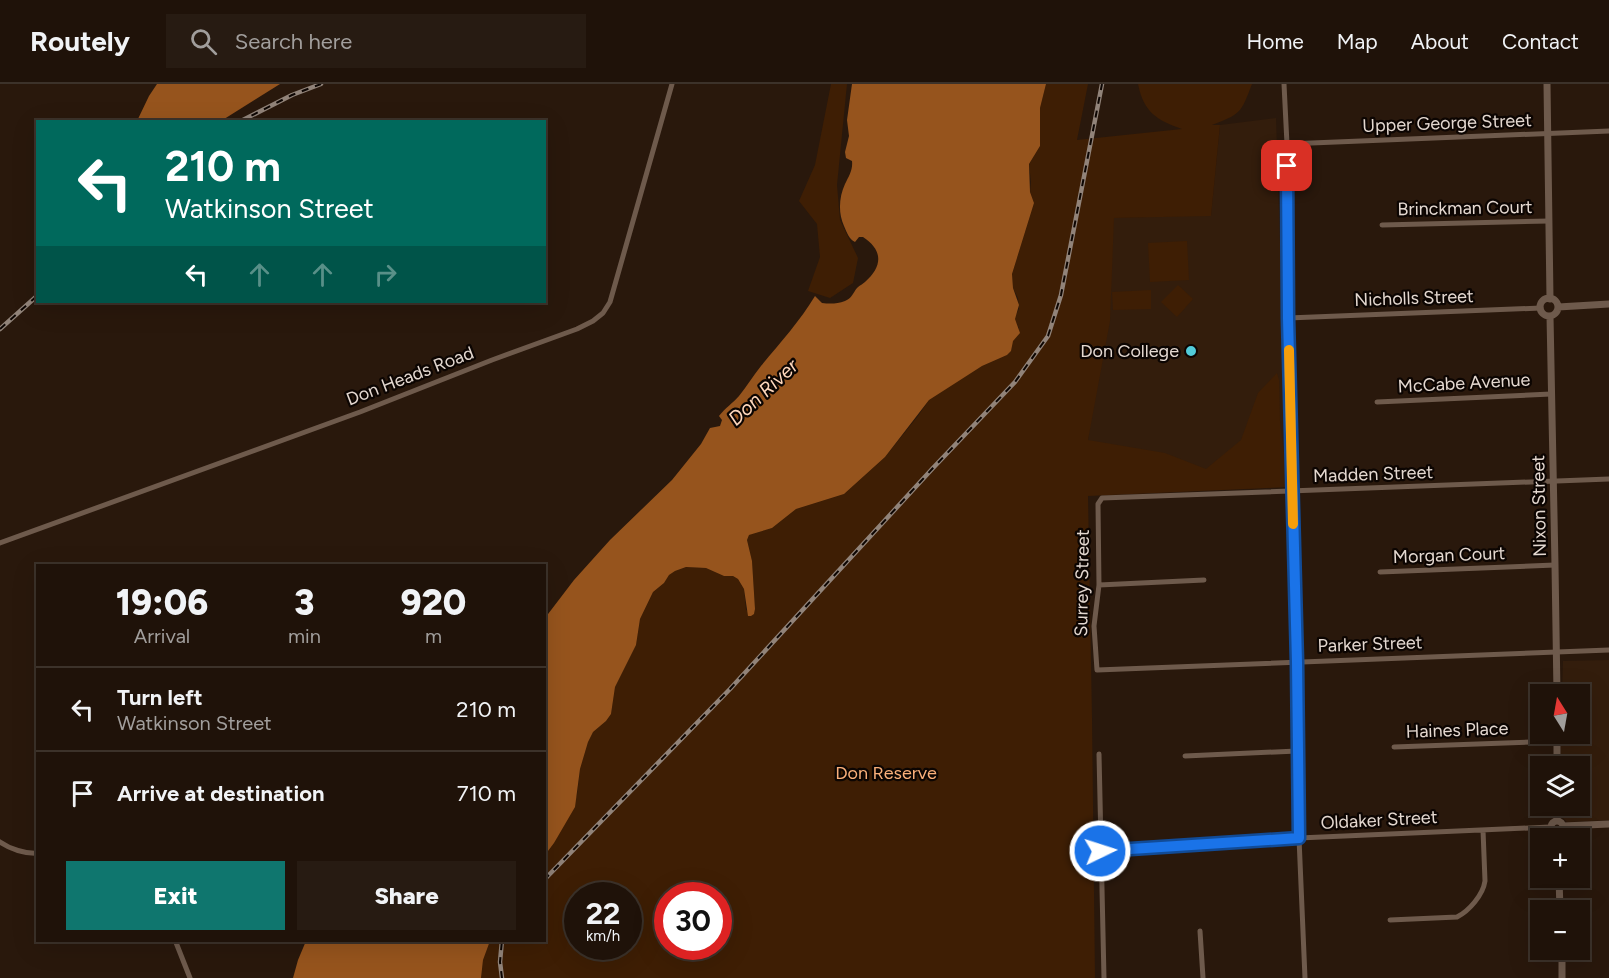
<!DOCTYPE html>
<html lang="en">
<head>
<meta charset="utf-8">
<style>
  :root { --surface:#1f1209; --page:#271b12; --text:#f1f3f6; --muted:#a19e9c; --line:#3c322a; --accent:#0f766e }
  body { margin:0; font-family:Figtree,sans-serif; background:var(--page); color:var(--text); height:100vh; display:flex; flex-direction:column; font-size:22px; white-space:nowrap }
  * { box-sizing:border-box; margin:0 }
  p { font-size:20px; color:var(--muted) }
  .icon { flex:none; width:33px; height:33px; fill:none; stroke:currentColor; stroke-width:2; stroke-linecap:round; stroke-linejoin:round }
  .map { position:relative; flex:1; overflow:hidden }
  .panel { position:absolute; left:36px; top:480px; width:510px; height:378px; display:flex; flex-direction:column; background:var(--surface); border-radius:0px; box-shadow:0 6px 24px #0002,0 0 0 2px var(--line) }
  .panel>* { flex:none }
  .top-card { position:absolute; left:36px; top:36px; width:510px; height:183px; border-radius:0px; box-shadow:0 6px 24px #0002,0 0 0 2px var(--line); background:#00695c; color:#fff; overflow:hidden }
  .needle { width:39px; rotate:349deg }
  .tools { position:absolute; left:1530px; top:600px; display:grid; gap:12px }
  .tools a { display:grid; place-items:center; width:60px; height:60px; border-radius:0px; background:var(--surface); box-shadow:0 6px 24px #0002,0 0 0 2px var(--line); font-size:30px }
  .speed { position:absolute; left:564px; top:798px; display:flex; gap:12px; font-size:30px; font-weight:700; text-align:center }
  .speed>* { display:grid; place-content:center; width:78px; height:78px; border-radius:50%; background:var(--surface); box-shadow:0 6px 24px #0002,0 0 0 2px var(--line); line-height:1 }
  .speed small { font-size:15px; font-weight:400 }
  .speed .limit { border:9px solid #d22; background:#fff; color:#111 }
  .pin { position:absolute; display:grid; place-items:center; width:51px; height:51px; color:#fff; margin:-26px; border-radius:12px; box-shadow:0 3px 9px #0006 }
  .me { position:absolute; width:66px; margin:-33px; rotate:86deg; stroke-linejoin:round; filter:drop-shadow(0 0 4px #0008) }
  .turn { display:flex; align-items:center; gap:21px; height:126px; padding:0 30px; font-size:27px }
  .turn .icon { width:78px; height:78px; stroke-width:2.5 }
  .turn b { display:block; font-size:42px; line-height:51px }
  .lanes { display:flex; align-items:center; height:57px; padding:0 30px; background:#0003; justify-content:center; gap:30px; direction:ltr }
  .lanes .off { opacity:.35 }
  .eta { display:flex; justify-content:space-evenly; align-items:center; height:102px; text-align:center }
  .eta b { font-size:36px; font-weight:800; line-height:42px }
  .cta { display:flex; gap:12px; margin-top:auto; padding:12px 30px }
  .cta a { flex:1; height:69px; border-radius:0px; background:var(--accent); color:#fff; font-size:24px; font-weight:800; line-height:69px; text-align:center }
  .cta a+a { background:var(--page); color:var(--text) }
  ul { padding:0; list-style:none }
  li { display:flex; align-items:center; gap:18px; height:84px; padding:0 30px; border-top:2px solid var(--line) }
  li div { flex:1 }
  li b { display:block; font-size:22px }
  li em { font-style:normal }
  header { display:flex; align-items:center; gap:36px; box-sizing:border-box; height:84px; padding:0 30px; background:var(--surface); border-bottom:2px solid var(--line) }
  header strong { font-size:28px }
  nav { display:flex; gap:33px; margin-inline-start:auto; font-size:21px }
  .search { width:420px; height:54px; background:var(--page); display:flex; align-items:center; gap:15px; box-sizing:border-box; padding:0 21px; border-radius:0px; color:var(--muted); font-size:22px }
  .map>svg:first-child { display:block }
  .built { fill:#331d0c }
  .green { fill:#3e1e04; fill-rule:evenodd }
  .water { fill:#96541d }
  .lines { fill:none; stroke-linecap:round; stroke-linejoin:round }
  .minor { stroke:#6e5a4c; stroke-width:5 }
  .tertiary { stroke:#6e5a4c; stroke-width:7 }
  .rail-casing { stroke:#918379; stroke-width:4.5 }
  .rail { stroke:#0c0502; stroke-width:2; stroke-dasharray:7; stroke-linecap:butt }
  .route-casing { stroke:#114b97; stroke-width:15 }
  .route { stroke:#1a73e8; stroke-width:10 }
  .slow { stroke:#f59e0b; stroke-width:10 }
  .poi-dot { fill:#52cbd9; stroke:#0c0502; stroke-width:2 }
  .labels { text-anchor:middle; stroke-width:4.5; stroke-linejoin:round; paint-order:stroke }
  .street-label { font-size:18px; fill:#e4d8d0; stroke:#0c0502 }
  .poi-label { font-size:18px; fill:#e4d8d0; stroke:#0c0502; text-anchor:end }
  .park-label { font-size:18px; fill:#faaf79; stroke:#0c0502 }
  .water-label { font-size:20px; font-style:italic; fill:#fed7bc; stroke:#0c0502 }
</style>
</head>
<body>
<header>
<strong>Routely</strong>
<div class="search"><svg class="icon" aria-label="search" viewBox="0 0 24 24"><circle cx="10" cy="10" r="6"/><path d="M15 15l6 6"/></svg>Search here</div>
<nav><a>Home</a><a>Map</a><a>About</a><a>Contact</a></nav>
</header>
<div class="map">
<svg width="1609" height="894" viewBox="0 0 1609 894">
  <rect width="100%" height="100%" fill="#29180c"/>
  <!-- built -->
  <path class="built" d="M 1276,34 L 1288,403 L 1088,411 L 1088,356 L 1114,134 L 1211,131 L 1220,41 Z
    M 1609,576 L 1609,736 L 1567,738 L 1560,731 L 1560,722 L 1580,722 L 1580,682 L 1561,682 L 1561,650 L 1580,650 L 1580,610 L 1562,610 L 1563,577 Z"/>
  <!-- green -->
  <path class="green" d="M 831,0 L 847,0 L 837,101 L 840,136 L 858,174 L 853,199 L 830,214 L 808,207 L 820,173 L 817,140 L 799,117 L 815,81 Z
    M 1046,0 L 1088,0 L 1077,56 L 1182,45 C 1157,36 1144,29 1138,0 L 1252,0 C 1241,29 1241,30 1212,41 L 1220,41 L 1211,132 L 1114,134 L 1110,237 L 1088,356 L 1165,369 L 1206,385 L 1241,356 L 1258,309 L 1277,289 L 1279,296 L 1280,337 L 1288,403 L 1088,412 L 1092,634 L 1095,894 L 481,894 L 483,876 L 490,857 L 544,856 L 545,771 L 554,759 L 577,711 L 580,685 L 588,658 L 593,648 L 606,637 L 611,630 L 615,603 L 636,561 L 640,535 L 653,508 L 664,499 L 669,491 L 675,487 L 686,483 L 706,484 L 724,492 L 733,492 L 738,495 L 744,505 L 746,526 L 754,530 L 755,525 L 752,477 L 747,456 L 749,451 L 772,444 L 796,425 L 844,410 L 885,373 L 918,332 L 929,316 L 955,298 L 982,282 L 1007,271 L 1011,267 L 1012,258 L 1019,244 L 1014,235 L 1019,225 L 1018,214 L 1013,204 L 1012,190 L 1034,119 L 1030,108 L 1031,98 L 1029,80 L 1040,62 L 1040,24 ZM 578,812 L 628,812 L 628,862 L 578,862 ZM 668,812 L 718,812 L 718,862 L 668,862 Z
    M 1187,157 L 1189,196 L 1150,198 L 1148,159 Z
    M 1178,201 L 1193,215 L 1177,233 L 1161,218 Z
    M 1151,206 L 1151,225 L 1113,226 L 1112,208 Z"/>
  <!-- water -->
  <path class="water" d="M 157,0 L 280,0 L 221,37 L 137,37 L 149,12 Z
    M 852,0 L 1046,0 L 1040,24 L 1040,62 L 1029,80 L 1030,108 L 1034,119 L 1012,190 L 1013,204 L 1019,221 L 1015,235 L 1020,249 L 1013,257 L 1011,267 L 1007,271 L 982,282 L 929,316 L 885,373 L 844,410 L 796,425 L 772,444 L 749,451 L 747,456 L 752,477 L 755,525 L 754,530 L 751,532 L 748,532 L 744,505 L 738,495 L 733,492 L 724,492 L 706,484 L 686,483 L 675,487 L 669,491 L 664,499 L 653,508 L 640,535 L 636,561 L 615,603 L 611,630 L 606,637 L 593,648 L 588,658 L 580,685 L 575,723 L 554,759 L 545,771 L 545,534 L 574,496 L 610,456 L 672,396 L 701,360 L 710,344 L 720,342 L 722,336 L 719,332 C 725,324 733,319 739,312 C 747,302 753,292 761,282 C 780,259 800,237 815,212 L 822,219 C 830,220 837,220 845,217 C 852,214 853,209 857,204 C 860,201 863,200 865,198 C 883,182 883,166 863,153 L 859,153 L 855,158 C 849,155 847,149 844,142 C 838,129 839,113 845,100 C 849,92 853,86 852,77 L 846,74 L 845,68 L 849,52 L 847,36 Z
    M 306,857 L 306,856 L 490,857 L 483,876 L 481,894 L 293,894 L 298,876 Z"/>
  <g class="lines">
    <!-- minor -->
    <path class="minor" d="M 1284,0 L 1287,60 L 1288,234 L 1297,578 L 1299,754 L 1305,894
      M 1287,60 L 1609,47
      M 1382,141 L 1549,137
      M 1288,234 L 1541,224
      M 1377,318 L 1551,310
      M 1609,395 L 1102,414 L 1098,420 L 1099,501 L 1094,542 L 1097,586 L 1609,566
      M 0,459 L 360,328 L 492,276 L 577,245 L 593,237 L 603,229 L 610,218 L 672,0
      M 1380,488 L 1555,481
      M 1099,501 L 1204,496
      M 1394,663 L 1557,657
      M 1099,670 L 1104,894
      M 1185,672 L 1297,667
      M 0,758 C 10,765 25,770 38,769
      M 1100,767 L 1299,754 L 1550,743
      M 1390,836 L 1457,833 C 1469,827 1483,811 1485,797 L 1483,746
      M 1200,847 L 1203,894
      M 175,856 L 190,894"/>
    <!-- tertiary -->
    <path class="tertiary" d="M 1547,0 L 1550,215
      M1540 223a9 9 0 1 1 18 0a9 9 0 1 1-18 0Z
      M 1558,223 L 1609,220
      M 1550,232 L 1555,481 L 1557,610
      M 1557,650 L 1557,682
      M 1557,722 L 1557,736
      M1551 743a6 6 0 1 1 12 0a6 6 0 1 1-12 0Z
      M 1563,742 L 1609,740
      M 1559,794 L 1560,826
      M 1562,866 L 1562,894"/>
    <!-- rail casing -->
    <g class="rail-casing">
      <path id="rail" d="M 239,38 L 292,11 L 321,0
        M 0,245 L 38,211
        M 544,796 L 730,605 L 933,384 L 1015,298 L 1048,252 L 1061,211 L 1102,0
        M 502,894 L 500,878 L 502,856"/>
    </g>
    <!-- rail -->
    <use href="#rail" class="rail"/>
  </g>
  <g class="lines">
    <!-- route casing -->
    <g class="route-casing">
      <path id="route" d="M 1100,767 L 1299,754 L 1297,578 L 1288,234 L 1287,82"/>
    </g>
    <!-- route -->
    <use href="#route" class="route"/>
    <!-- slow -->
    <path class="slow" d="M 1289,266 L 1293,440"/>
  </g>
  <!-- markers -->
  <circle class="poi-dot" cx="1191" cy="267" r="6"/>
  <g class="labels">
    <!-- street labels -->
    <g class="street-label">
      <text transform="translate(1447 39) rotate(-2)" y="6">Upper George Street</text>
      <text transform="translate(1465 124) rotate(-1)" y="6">Brinckman Court</text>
      <text transform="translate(1414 214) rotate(-2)" y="6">Nicholls Street</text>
      <text transform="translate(410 292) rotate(-21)" y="6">Don Heads Road</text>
      <text transform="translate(1464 299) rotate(-3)" y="6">McCabe Avenue</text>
      <text transform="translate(1373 390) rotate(-2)" y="6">Madden Street</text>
      <text transform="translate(1539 422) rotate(-91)" y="6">Nixon Street</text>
      <text transform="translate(1449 471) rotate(-2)" y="6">Morgan Court</text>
      <text transform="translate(1082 499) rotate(-89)" y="6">Surrey Street</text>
      <text transform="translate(1370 560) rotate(-2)" y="6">Parker Street</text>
      <text transform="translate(1457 646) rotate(-2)" y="6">Haines Place</text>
      <text transform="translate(1379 736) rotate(-3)" y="6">Oldaker Street</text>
    </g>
    <!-- poi labels -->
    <g class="poi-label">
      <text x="1179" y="273">Don College</text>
    </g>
    <!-- park labels -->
    <g class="park-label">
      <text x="886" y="695">Don Reserve</text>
    </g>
    <!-- water labels -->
    <g class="water-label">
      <text transform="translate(763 308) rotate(-43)" y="7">Don River</text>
    </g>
  </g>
</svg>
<div class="tools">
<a><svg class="needle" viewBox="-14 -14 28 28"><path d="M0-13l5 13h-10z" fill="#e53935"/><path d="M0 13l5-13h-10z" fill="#a19e9c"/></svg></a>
<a><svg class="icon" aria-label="layers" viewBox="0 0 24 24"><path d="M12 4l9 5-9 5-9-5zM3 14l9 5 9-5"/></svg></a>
<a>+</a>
<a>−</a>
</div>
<div class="speed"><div>22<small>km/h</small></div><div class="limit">30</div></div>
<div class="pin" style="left:1287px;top:82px;background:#d93025"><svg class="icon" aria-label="arrive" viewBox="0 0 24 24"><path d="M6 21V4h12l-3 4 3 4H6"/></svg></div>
<svg class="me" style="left:1100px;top:767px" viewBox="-20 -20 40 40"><circle r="17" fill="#1a73e8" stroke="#fff" stroke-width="3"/><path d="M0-11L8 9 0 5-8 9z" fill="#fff"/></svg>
<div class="top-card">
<div class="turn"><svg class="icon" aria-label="left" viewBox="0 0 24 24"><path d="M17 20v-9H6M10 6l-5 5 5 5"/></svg><div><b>210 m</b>Watkinson Street</div></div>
<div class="lanes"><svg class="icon" aria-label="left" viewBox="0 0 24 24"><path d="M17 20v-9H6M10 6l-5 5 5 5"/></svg><svg class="icon off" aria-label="ahead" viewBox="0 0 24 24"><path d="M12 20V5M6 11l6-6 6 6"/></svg><svg class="icon off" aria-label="ahead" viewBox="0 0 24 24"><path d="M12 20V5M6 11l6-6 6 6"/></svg><svg class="icon off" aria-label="right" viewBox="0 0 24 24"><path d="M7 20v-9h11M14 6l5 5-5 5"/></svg></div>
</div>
<section class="panel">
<div class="eta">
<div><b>19:06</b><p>Arrival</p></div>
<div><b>3</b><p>min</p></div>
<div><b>920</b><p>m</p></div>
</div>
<ul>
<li><svg class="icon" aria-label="left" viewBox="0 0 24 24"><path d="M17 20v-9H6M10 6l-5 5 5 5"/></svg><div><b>Turn left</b><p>Watkinson Street</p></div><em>210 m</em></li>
<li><svg class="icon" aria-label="arrive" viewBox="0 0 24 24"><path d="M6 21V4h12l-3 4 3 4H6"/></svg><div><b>Arrive at destination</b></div><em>710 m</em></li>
</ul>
<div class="cta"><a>Exit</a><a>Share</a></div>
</section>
</div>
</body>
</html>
